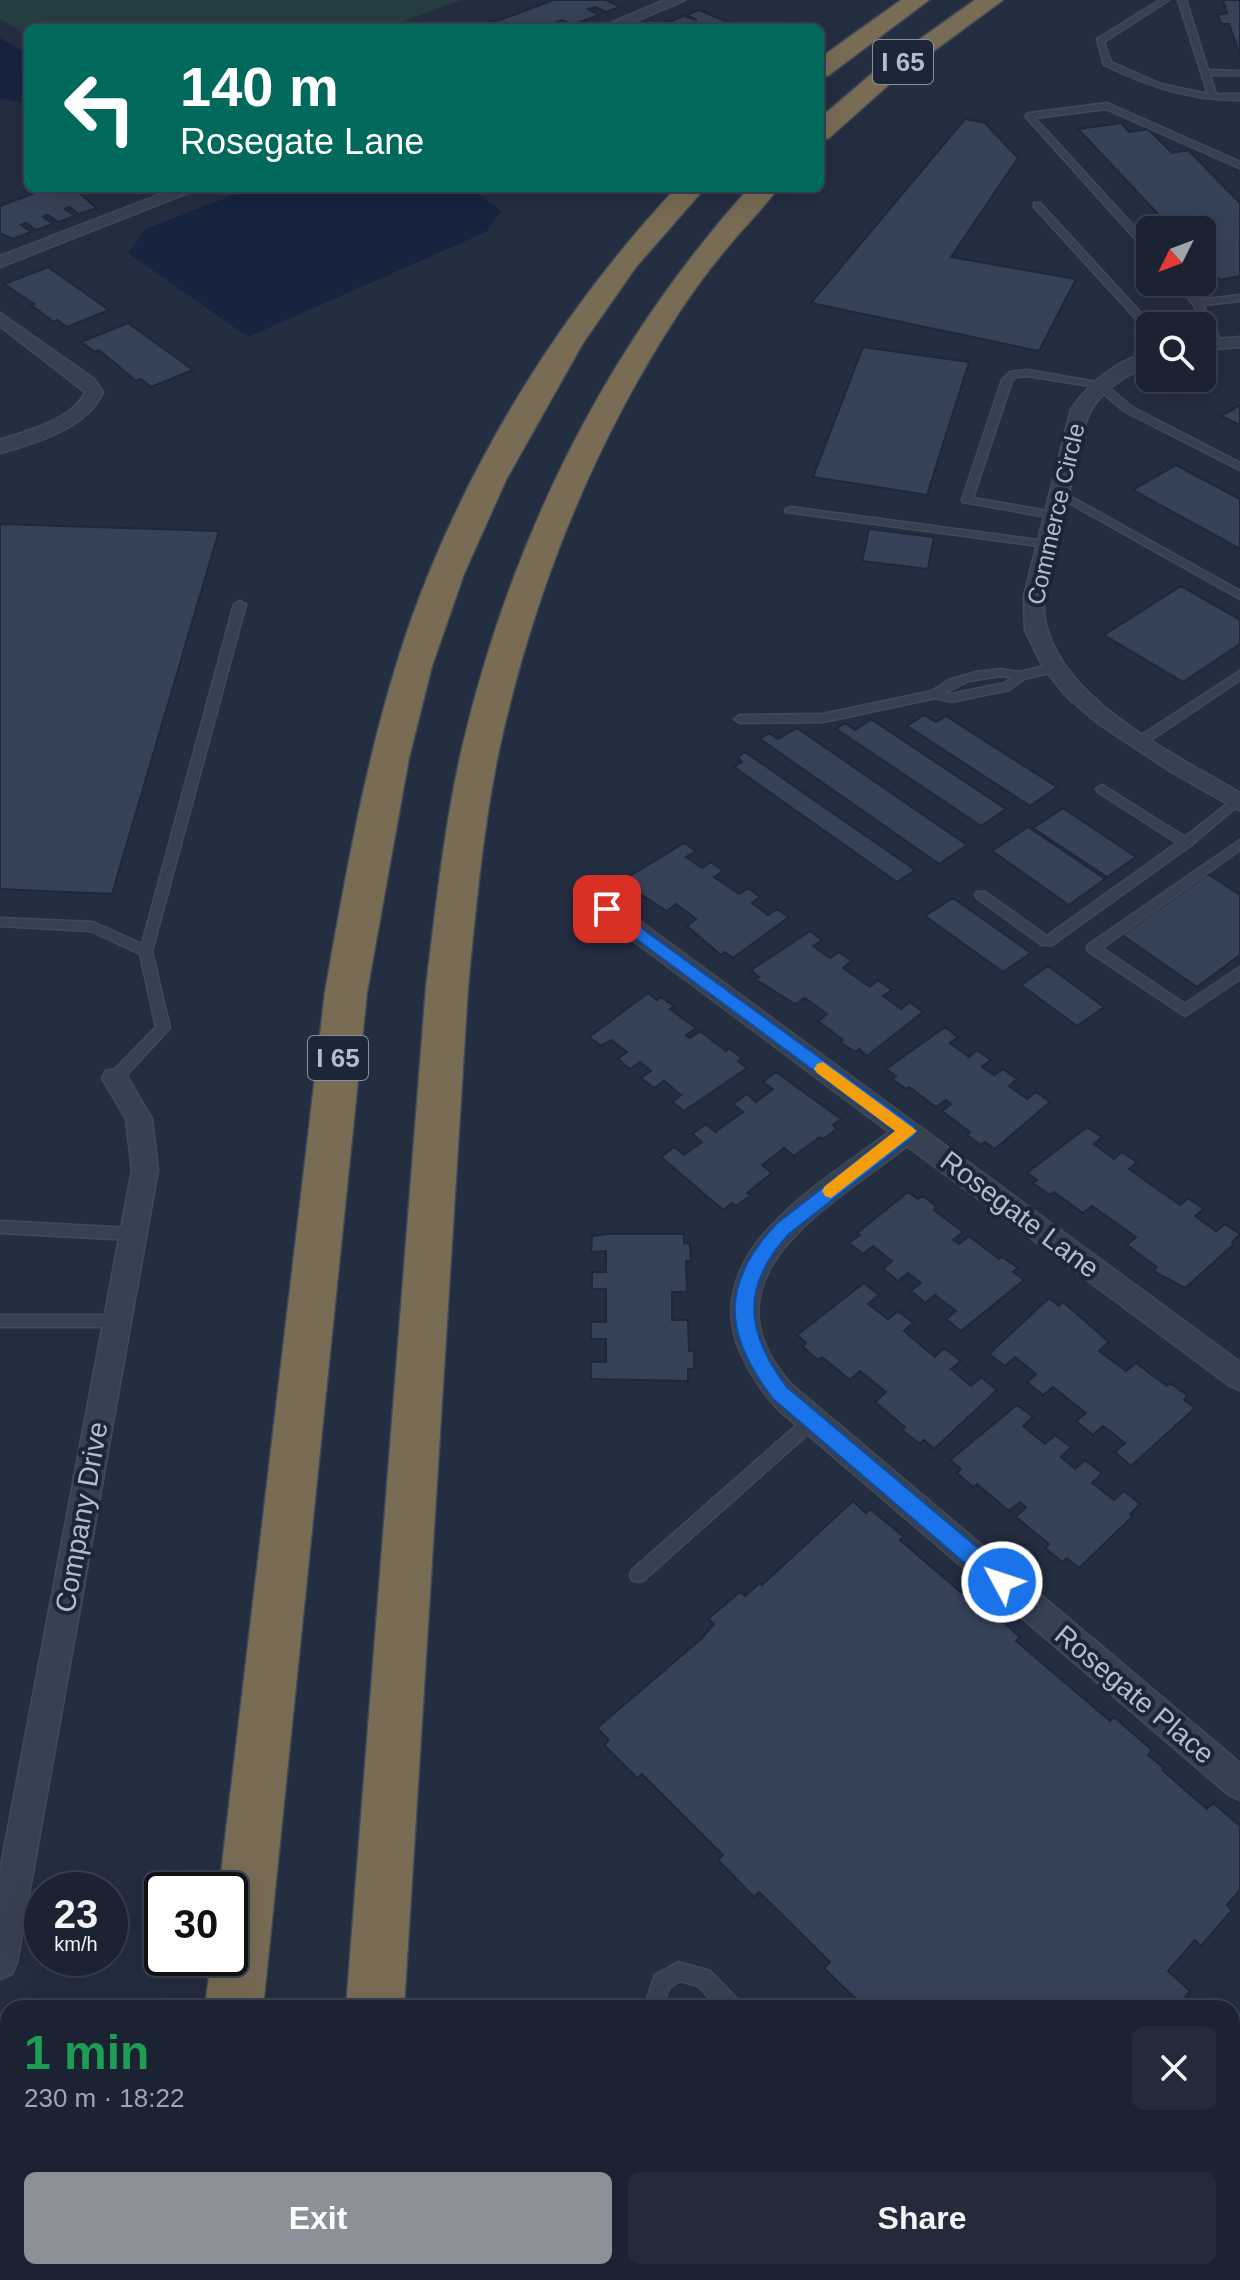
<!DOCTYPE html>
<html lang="en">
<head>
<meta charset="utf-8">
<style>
  :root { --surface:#1b2231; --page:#242a39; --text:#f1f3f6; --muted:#a0a4ab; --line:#393f4d; --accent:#8c9099 }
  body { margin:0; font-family:Arial,sans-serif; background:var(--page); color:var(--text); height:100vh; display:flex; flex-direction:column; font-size:30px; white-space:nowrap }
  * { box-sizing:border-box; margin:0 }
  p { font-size:26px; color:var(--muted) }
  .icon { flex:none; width:44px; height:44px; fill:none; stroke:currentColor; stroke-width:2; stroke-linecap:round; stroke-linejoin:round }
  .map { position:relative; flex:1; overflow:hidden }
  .details { position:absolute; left:0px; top:2000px; width:1240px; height:280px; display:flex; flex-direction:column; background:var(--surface); border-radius:24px 24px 0 0; box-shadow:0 8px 32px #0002,0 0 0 2px var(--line) }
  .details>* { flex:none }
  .banner { position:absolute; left:24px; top:24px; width:800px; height:168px; border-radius:12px; box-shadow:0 8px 32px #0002,0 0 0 2px var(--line); background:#00695c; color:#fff; overflow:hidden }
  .needle { width:52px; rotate:228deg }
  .controls { position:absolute; left:1136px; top:216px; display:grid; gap:16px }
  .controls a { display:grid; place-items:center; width:80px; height:80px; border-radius:12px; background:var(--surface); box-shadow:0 8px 32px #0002,0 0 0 2px var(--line); font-size:40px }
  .speed { position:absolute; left:24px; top:1872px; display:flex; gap:16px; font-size:40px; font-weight:700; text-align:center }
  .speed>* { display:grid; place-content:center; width:104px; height:104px; border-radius:50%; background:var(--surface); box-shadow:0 8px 32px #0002,0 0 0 2px var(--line); line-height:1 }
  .speed small { font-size:20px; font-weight:400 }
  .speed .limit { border:4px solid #111; border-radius:12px; background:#fff; color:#111 }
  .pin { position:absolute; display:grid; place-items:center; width:68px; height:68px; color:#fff; margin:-34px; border-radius:16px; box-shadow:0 4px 12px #0006 }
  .me { position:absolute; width:88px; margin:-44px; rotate:310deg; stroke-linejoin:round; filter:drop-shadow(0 0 6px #0008) }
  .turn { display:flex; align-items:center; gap:28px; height:168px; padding:0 24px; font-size:36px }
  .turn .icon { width:104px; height:104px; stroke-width:2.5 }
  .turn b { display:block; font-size:56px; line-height:68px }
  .round { display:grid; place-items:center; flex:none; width:84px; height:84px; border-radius:12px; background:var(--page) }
  .overview { display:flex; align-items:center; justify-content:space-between; height:136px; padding:0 24px }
  h1 { font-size:48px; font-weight:800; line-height:60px; color:#1e9e55 }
  .primary-button { display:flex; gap:16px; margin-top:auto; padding:16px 24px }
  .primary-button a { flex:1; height:92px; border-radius:12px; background:var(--accent); color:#fff; font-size:32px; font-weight:800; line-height:92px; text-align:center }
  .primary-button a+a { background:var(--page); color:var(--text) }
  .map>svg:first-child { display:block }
  .green { fill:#263d42 }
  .water { fill:#162440 }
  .building { fill:#364258; stroke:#1f2838; stroke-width:2 }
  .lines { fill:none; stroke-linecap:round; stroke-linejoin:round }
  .service-casing { stroke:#424a5a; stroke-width:3 }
  .minor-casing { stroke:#424a5a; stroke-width:3 }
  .motorway-casing { stroke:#404958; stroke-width:3 }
  .service { fill:#384151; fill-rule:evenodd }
  .minor { fill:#384151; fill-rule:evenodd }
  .motorway { fill:#786c55; fill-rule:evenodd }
  .route { fill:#1a73e8; stroke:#114b97; stroke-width:2 }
  .slow { fill:#f59e0b }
  .labels { text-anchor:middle; stroke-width:8; stroke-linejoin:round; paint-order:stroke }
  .far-street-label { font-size:24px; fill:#b5bccb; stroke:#1d2636 }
  .shield { fill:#1d2636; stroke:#878f9e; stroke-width:2 }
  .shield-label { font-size:26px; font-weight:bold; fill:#b5bccb }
  .street-label { font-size:28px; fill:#b5bccb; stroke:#1d2636 }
</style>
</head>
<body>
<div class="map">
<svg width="1240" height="2280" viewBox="0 0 1240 2280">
  <rect width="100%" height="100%" fill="#242e41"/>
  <!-- green -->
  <path class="green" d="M 0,0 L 461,0 L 386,28 L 28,28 L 28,35 L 0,19 Z"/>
  <!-- water -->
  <path class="water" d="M 0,38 L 28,55 L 28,104 L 0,98 Z
    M 251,188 L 470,188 L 501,211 L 486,232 L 248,337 L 128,253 L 146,229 Z"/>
  <!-- building -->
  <path class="building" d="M 554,0 L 611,0 L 608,1 L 620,7 L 606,12 L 595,7 L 588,9 L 599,15 L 572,25 L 562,20 L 554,23 L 564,28 L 478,28 Z
    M 1223,0 L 1240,0 L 1240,55 L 1229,24 L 1221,24 L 1218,15 L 1227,13 Z
    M 699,10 L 742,28 L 653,28 L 666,23 L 677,28 L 680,27 L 670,22 L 683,16 L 697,20 L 686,15 Z
    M 965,119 L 985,123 L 1018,158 L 951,257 L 1076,279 L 1039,351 L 811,303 Z
    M 1121,123 L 1129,132 L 1148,129 L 1172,153 L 1188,150 L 1240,203 L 1240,276 L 1220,280 L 1202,261 L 1202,230 L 1173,230 L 1078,129 Z
    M 48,188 L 73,188 L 97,208 L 79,214 L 69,207 L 65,209 L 75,216 L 58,222 L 48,215 L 43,217 L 53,224 L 36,230 L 26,223 L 21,225 L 31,232 L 13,239 L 0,233 L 0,206 Z
    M 48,267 L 109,310 L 67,327 L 57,320 L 54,322 L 31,305 L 34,304 L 4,284 Z
    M 128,323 L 193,370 L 151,387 L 141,379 L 136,381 L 99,350 L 95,352 L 81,342 Z
    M 863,347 L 969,362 L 927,495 L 813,477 Z
    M 1240,405 L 1240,425 L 1221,416 Z
    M 1176,465 L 1240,499 L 1240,549 L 1133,490 Z
    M 0,524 L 219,531 L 112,894 L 0,889 Z
    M 869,529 L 934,537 L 928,569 L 862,561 Z
    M 1181,586 L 1240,620 L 1240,644 L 1183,682 L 1104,635 Z
    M 924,715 L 936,722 L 946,716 L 1057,787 L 1030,806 L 907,726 Z
    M 871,719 L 1006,809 L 981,826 L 836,729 L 845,723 L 855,730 Z
    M 797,728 L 967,845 L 939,864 L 760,739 L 769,733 L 778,739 Z
    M 745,752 L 915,870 L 897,882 L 734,767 L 742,762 L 738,757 Z
    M 1063,808 L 1136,857 L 1107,877 L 1033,828 Z
    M 1028,827 L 1105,879 L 1069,905 L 992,851 Z
    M 684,843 L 696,851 L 686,857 L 702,868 L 711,862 L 723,871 L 714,877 L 739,894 L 748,888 L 760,897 L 752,903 L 768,915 L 777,909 L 789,917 L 733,958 L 725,952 L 721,955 L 687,926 L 696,919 L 676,904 L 667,911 L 629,887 L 633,885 L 625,879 Z
    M 1208,874 L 1240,895 L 1240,955 L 1197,987 L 1122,935 Z
    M 953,898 L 1031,953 L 1003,972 L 925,916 Z
    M 810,931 L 822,940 L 813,946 L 830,958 L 839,952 L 852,961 L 843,968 L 870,987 L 878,980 L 892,990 L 883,996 L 901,1009 L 910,1002 L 923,1012 L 867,1056 L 859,1049 L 855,1052 L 840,1042 L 843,1040 L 818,1021 L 827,1014 L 805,998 L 795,1004 L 755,979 L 759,977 L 751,970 Z
    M 1048,966 L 1104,1007 L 1077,1026 L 1021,985 Z
    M 648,993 L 657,1000 L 661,997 L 674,1006 L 670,1009 L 696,1028 L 686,1035 L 690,1038 L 700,1031 L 726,1051 L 729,1048 L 742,1058 L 738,1061 L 747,1068 L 684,1111 L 672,1102 L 681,1095 L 664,1081 L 654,1088 L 641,1078 L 651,1071 L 640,1062 L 630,1069 L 618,1059 L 627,1052 L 611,1040 L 601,1046 L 589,1037 Z
    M 945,1027 L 958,1037 L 950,1043 L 969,1057 L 977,1050 L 991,1060 L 982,1067 L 994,1075 L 1003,1069 L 1017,1079 L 1009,1086 L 1027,1099 L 1036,1092 L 1050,1102 L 995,1149 L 985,1142 L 981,1145 L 967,1135 L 970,1132 L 942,1111 L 951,1104 L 946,1100 L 936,1107 L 909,1087 L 906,1089 L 892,1079 L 896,1076 L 886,1069 Z
    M 776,1072 L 841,1119 L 833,1125 L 837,1129 L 823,1139 L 820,1137 L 794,1156 L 784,1148 L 762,1165 L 772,1173 L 747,1193 L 751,1195 L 736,1206 L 732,1203 L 723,1210 L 661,1157 L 674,1147 L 684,1155 L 702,1142 L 692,1134 L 706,1124 L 715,1132 L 743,1112 L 733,1104 L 747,1094 L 756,1102 L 773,1089 L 763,1082 Z
    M 1087,1127 L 1102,1137 L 1094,1144 L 1114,1159 L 1122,1152 L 1137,1162 L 1129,1169 L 1180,1205 L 1188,1198 L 1204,1209 L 1195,1216 L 1216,1231 L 1225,1224 L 1240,1234 L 1232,1242 L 1234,1244 L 1185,1288 L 1153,1271 L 1157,1267 L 1127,1245 L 1136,1237 L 1092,1206 L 1083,1213 L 1054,1192 L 1050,1195 L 1033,1183 L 1037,1180 L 1027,1173 Z
    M 908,1192 L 918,1199 L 923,1196 L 937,1207 L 934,1210 L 963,1232 L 953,1240 L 959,1244 L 969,1236 L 999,1259 L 1002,1257 L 1018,1268 L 1013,1272 L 1024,1280 L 961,1331 L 946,1319 L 956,1311 L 935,1295 L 925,1303 L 911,1291 L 921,1283 L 908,1273 L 898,1281 L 883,1269 L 892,1261 L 873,1246 L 863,1254 L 849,1243 L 860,1235 L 857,1233 Z
    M 607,1234 L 684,1234 L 684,1243 L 690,1244 L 691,1261 L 686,1261 L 687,1292 L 672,1292 L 672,1320 L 688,1320 L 689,1351 L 694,1351 L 694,1369 L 688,1369 L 688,1381 L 591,1379 L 591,1362 L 606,1362 L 606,1339 L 591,1339 L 591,1322 L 606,1322 L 606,1289 L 592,1289 L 592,1272 L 606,1272 L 606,1251 L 591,1252 L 592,1236 Z
    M 864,1283 L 879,1295 L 868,1304 L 888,1319 L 898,1311 L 913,1323 L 904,1331 L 935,1357 L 944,1348 L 961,1361 L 951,1369 L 971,1386 L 981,1377 L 997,1390 L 934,1449 L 924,1440 L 920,1444 L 902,1430 L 905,1427 L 875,1402 L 886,1392 L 860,1371 L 850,1380 L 822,1357 L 818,1360 L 803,1347 L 806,1343 L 797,1335 Z
    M 1049,1298 L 1059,1306 L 1063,1302 L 1109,1342 L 1099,1351 L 1126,1371 L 1136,1363 L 1167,1386 L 1170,1383 L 1188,1396 L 1184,1400 L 1195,1408 L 1131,1466 L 1115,1452 L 1125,1443 L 1103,1426 L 1093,1435 L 1076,1421 L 1086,1413 L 1053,1387 L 1043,1395 L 1027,1382 L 1036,1374 L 1015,1357 L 1005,1366 L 989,1354 Z
    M 1017,1405 L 1033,1417 L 1023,1426 L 1045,1444 L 1055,1435 L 1071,1447 L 1061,1457 L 1075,1469 L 1085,1460 L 1102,1473 L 1092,1483 L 1114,1500 L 1124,1491 L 1140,1504 L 1130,1514 L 1133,1516 L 1079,1568 L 1067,1558 L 1062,1562 L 1045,1548 L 1049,1544 L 1016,1517 L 1026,1507 L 1020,1502 L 1009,1511 L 977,1484 L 973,1487 L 957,1473 L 961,1469 L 950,1460 Z
    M 853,1501 L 866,1513 L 870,1509 L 903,1536 L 900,1540 L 982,1610 L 985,1606 L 1020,1637 L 1016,1641 L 1110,1721 L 1114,1717 L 1152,1750 L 1148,1755 L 1164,1768 L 1162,1770 L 1207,1809 L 1213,1803 L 1240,1826 L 1240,1890 L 1227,1905 L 1232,1910 L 1201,1946 L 1195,1940 L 1168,1971 L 1190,1991 L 1176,2008 L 876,2008 L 870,2002 L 864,2007 L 824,1968 L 830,1962 L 759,1892 L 754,1897 L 718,1860 L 723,1855 L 642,1774 L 637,1778 L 604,1745 L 609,1740 L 597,1728 L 701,1639 L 714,1624 L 708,1619 L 740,1592 L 745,1596 L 760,1583 L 762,1585 Z
    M 717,2272 L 876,2272 L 880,2280 L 720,2280 Z"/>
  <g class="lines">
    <!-- service casing -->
    <g class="service-casing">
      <path id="service" d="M 1160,0 L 1169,0 L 1104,42 L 1111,62 L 1161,84 L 1208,94 L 1178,0 L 1186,0 L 1208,70 L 1240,71 L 1240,75 L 1210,75 L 1216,94 L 1240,94 L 1240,100 C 1188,100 1151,87 1104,65 L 1097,39 Z
        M 1107,103 L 1240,162 L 1240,168 L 1237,167 L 1106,109 L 1035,118 L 1150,244 L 1150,253 L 1147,252 L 1025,116 L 1029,113 Z
        M 1034,203 L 1040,203 L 1153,326 L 1150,326 L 1150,332 L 1147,331 L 1034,207 Z
        M 1174,282 L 1184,282 L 1199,300 L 1240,295 L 1240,301 L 1203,305 L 1222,343 L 1220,345 L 1214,345 L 1193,304 Z
        M 1027,370 L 1103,383 L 1132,407 L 1240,463 L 1240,470 L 1124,411 L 1096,387 L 1027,376 L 1016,377 L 1012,381 L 973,498 L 1053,512 L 1058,515 L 1053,518 L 963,502 L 962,500 L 1002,380 L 1010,372 Z
        M 1059,490 L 1240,591 L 1240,599 L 1055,495 L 1055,491 Z
        M 790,507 L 1046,541 L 1051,544 L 1046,547 L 786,512 L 785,510 Z
        M 240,601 L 246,604 L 152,951 L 170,1028 L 120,1082 L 110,1082 L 108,1078 L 110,1074 L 156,1027 L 140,954 L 91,931 L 0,926 L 0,918 L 93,922 L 142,944 L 234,604 Z
        M 1054,664 L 1058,665 L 1058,671 L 1024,679 L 1009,690 L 951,702 L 936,698 L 823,722 L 740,723 L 734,719 L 740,715 L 823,714 L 932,691 L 949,680 L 976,672 L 1001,669 L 1020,672 ZM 1001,676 L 1012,677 L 1005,683 L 951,694 L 945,693 L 968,681 Z
        M 1240,671 L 1240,680 L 1145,744 L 1137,744 L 1137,738 Z
        M 1102,785 L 1185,837 L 1240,794 L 1240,804 L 1190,846 L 1052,945 L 1042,945 L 977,898 L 975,895 L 977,892 L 985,892 L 1047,936 L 1177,843 L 1098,792 L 1096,789 Z
        M 1240,840 L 1240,850 L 1102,948 L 1185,1004 L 1240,967 L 1240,979 L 1185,1016 L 1088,951 L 1087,948 L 1088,945 Z
        M 0,1221 L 132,1228 L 137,1230 L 139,1234 L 137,1238 L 132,1240 L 0,1233 Z
        M 0,1315 L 117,1315 L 122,1317 L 124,1321 L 122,1325 L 117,1327 L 0,1327 Z
        M 812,1414 L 817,1416 L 820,1421 L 817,1426 L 644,1580 L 638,1582 L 632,1580 L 630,1575 L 632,1570 L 807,1416 Z
        M 678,1962 L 710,1971 L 739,2001 L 741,2008 L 719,2008 L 698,1986 L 680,1981 L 669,1988 L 662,2008 L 644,2008 L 655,1975 Z
        M 1240,2048 L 1240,2071 L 1232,2076 L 1232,2052 Z
        M 636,2272 L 656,2272 L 656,2280 L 636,2280 Z
        M 971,2272 L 995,2272 L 999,2280 L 975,2280 Z
        M 1048,2272 L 1070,2272 L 1066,2280 L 1044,2280 Z"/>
    </g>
    <!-- minor casing -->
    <g class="minor-casing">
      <path id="minor" d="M 665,0 L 685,0 L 619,28 L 599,28 Z
        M 177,188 L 200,188 L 0,267 L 0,256 Z
        M 0,313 L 94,379 L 103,392 C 89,427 34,444 0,453 L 0,440 C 26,431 73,420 85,392 L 0,326 Z
        M 1240,337 L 1240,347 L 1202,350 L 1202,340 Z
        M 1150,352 L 1150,364 C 1079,399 1087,418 1070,489 C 1062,523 1048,560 1044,595 C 1035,689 1173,753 1240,793 L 1240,811 L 1170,771 L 1099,724 L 1067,697 L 1043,667 L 1025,630 L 1024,596 L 1071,409 C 1090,382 1117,360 1150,352 Z
        M 607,901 L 615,903 L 1240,1362 L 1240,1390 L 1230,1386 L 907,1146 C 831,1206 695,1277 792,1385 L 1240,1763 L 1240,1800 L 1229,1795 L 779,1410 C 761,1392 749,1372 739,1349 C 699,1250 824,1182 889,1132 L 599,915 L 595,909 L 599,903 Z
        M 115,1069 L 124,1071 L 152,1119 L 158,1170 L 17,1962 L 12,1974 L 0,1979 L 0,1871 L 132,1170 L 126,1119 L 102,1078 L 106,1071 Z
        M 1240,2213 L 1240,2255 L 1232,2259 L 1232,2216 Z
        M 1185,2272 L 1225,2272 L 1221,2280 L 1181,2280 Z"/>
    </g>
    <!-- motorway casing -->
    <g class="motorway-casing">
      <path id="motorway" d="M 901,0 L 929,0 L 829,75 L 820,78 L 820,58 Z
        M 975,0 L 1003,0 L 893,81 L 829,138 L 820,140 L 820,118 L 875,71 Z
        M 676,188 L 705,188 L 636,267 L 583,343 L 506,480 L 464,574 L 432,666 L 409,758 L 367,992 L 263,2008 L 205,2008 L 211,1958 L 230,1958 L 230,1890 L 219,1890 L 325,992 C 347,867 369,740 411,620 C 468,461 561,311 676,188 Z
        M 749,188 L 778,188 C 763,209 743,228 727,248 C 710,268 694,290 680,311 C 593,444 534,592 500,746 C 483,825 476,907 468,987 L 404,2008 L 346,2008 L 426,987 C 436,907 444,826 462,748 C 511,539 606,347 749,188 Z
        M 173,2272 L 237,2272 L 236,2280 L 172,2280 Z
        M 325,2272 L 389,2272 L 388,2280 L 324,2280 Z"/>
    </g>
    <!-- service -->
    <use href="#service" class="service"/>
    <!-- minor -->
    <use href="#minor" class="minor"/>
    <!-- motorway -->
    <use href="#motorway" class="motorway"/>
  </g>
  <!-- route -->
  <path class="route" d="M 607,903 L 914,1126 L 917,1131 L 914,1136 L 789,1234 C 741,1286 745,1332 787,1387 L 1010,1575 L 1013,1582 L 1010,1589 L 1002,1592 L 995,1589 L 773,1399 C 724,1335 719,1285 776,1224 L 895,1131 L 601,913 L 598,909 L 601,905 Z"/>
  <!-- slow -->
  <path class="slow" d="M 823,1062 L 917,1131 L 831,1198 L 825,1196 L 822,1191 L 825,1186 L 895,1131 L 817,1073 L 814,1069 L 817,1064 Z"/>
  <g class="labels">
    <!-- far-street labels -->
    <g class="far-street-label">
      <text transform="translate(1056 514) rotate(-77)" y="8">Commerce Circle</text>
    </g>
    <!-- shield labels -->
    <g class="shield">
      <rect x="873" y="40" width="60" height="44" rx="6"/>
      <rect x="308" y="1036" width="60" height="44" rx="6"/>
    </g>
    <g class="shield-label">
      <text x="903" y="71">I 65</text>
      <text x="338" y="1067">I 65</text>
    </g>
    <!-- street labels -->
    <g class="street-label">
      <text transform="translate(1020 1214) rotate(37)" y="10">Rosegate Lane</text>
      <text transform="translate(81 1517) rotate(-80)" y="10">Company Drive</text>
      <text transform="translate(1135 1694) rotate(40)" y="10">Rosegate Place</text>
    </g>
  </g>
</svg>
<div class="controls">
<a><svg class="needle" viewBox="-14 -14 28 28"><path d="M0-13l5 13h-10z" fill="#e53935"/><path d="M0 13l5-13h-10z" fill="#a0a4ab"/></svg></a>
<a><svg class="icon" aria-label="search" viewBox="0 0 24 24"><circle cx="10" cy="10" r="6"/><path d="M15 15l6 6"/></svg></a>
</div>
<div class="speed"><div>23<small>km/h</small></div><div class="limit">30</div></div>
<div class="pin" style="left:607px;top:909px;background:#d93025"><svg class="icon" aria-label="arrive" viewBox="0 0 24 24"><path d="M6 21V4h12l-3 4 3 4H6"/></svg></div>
<svg class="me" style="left:1002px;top:1582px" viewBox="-20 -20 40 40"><circle r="17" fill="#1a73e8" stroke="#fff" stroke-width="3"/><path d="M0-11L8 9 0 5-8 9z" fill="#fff"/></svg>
<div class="banner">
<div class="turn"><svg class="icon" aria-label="left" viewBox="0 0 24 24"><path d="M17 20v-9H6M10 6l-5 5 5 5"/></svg><div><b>140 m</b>Rosegate Lane</div></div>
</div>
<section class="details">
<div class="overview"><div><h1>1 min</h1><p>230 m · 18:22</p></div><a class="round"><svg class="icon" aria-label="close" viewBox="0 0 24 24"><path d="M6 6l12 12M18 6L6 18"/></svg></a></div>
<div class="primary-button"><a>Exit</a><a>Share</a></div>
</section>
</div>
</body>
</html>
